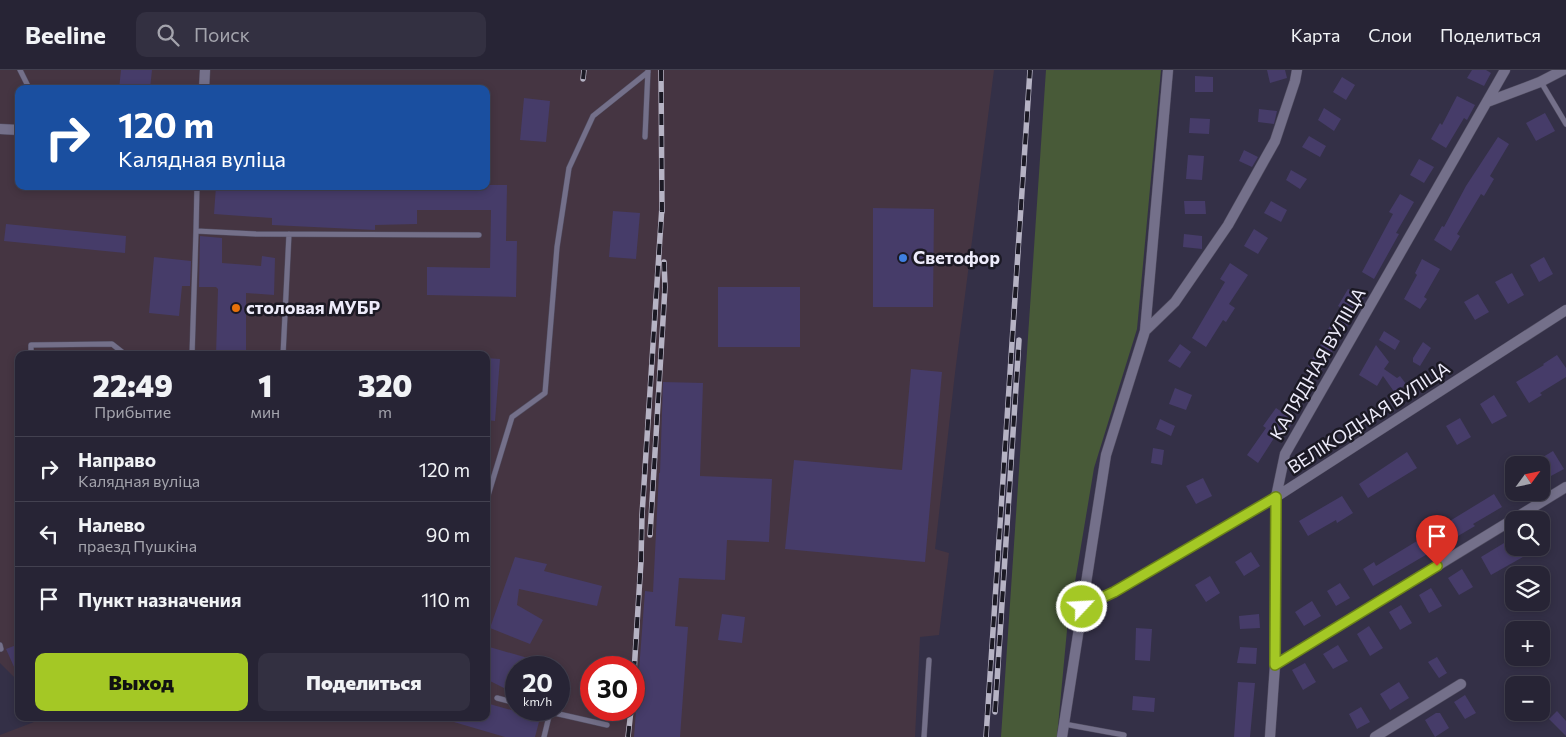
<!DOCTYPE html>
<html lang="ru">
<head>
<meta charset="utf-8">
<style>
  :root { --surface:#272435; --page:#333041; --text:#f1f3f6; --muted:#a4a4ad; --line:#434150; --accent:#a4c825 }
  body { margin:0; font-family:Commissioner,sans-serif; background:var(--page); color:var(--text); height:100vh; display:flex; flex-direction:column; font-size:19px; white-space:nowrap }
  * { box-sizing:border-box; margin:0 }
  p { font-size:16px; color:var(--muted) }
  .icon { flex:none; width:28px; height:28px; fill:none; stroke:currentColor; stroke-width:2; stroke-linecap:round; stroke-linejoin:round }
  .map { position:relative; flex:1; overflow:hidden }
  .details { position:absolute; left:15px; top:281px; width:475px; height:370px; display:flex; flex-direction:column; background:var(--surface); border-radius:10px; box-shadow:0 2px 8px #0003,0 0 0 1px var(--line) }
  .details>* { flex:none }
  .hud { position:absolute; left:15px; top:15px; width:475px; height:105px; border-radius:10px; box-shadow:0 2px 8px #0003,0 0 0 1px var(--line); background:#1a4fa0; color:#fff; overflow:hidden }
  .needle { width:32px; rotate:57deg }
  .buttons { position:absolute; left:1505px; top:386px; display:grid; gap:10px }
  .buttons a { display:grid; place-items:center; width:45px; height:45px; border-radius:10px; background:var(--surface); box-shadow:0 2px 8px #0003,0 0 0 1px var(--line); font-size:25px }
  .speed { position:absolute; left:505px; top:586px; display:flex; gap:10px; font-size:25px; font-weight:700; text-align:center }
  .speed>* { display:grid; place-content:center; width:65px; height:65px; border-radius:50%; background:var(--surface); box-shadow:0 2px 8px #0003,0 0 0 1px var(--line); line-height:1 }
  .speed small { font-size:12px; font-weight:400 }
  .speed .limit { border:8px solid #d22; background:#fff; color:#111 }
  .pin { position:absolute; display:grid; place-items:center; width:42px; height:42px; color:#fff; margin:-51px -21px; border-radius:50% 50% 50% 0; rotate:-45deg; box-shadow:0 0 5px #0007 }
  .pin .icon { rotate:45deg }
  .me { position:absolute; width:55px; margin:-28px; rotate:65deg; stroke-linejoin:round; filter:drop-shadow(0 0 4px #0008) }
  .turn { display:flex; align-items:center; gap:18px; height:105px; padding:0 20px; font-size:22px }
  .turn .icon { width:65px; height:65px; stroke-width:2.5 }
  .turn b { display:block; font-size:35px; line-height:42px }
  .eta { display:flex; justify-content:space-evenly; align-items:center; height:85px; text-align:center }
  .eta b { font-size:30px; font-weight:800; line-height:35px }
  .button { display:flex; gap:10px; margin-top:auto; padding:10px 20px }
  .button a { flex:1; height:58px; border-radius:10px; background:var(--accent); color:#111; font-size:20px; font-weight:800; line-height:58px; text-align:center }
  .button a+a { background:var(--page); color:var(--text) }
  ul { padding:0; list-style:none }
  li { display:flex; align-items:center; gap:15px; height:65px; padding:0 20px; border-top:1px solid var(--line) }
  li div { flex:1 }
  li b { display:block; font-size:19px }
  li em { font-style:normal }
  header { display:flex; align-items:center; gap:30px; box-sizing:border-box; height:70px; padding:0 25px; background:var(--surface); border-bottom:1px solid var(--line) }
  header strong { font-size:24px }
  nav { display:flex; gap:28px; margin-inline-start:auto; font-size:18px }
  .search { width:350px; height:45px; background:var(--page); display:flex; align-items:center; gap:12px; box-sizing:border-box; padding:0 18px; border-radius:10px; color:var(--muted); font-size:19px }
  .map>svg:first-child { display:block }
  .industrial { fill:#453542; fill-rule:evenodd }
  .green { fill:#485a38 }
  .building { fill:#463c69 }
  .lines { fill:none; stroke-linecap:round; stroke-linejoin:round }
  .service-casing { stroke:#524e62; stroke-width:6 }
  .minor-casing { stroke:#524e62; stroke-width:11 }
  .service { stroke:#74708a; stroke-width:5 }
  .minor { stroke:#74708a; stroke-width:10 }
  .rail-casing { stroke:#b6b3c4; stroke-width:5.5 }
  .rail { stroke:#1b1924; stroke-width:4; stroke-dasharray:11; stroke-linecap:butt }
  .route-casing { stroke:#6b8218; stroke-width:12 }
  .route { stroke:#a4c825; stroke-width:9 }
  .shop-dot { fill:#3f7fe0; stroke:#1b1924; stroke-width:2 }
  .food-dot { fill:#e8710a; stroke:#1b1924; stroke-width:2 }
  .labels { text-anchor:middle; stroke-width:5; stroke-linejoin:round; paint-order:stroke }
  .poi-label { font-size:18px; font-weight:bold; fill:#edebfa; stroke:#1b1924; text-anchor:start }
  .street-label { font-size:18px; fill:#edebfa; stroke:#1b1924 }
</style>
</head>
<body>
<header>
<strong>Beeline</strong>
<div class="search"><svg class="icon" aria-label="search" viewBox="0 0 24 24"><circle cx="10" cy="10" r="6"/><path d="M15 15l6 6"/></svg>Поиск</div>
<nav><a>Карта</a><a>Слои</a><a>Поделиться</a></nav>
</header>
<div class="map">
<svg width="1566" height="667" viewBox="0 0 1566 667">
  <rect width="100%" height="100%" fill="#343047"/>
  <!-- industrial -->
  <path class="industrial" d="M 0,0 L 994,0 L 955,303 L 935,479 L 949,483 L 939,565 L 920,567 L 915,667 L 0,667 L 0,665 L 34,652 L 33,648 L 486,648 L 486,285 L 19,285 L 19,612 L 0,593 ZM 19,19 L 486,19 L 486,116 L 19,116 ZM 516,598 L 559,598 L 559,640 L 516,640 ZM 591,598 L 634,598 L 634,640 L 591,640 Z"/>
  <!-- green -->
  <path class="green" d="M 1046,0 L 1161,0 L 1137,259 L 1094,398 L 1067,560 L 1057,667 L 1001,667 Z"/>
  <!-- building -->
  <path class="building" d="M 121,0 L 152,0 L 150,19 L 119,19 Z
    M 1267,0 L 1285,0 L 1287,8 L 1270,13 Z
    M 1472,0 L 1486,0 L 1491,3 L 1484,16 L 1467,8 Z
    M 1195,6 L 1213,7 L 1213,22 L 1195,22 Z
    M 1342,7 L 1355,15 L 1346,30 L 1333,22 Z
    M 1457,26 L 1475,35 L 1467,50 L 1464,48 L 1446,78 L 1431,69 L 1440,53 L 1442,55 Z
    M 524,28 L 550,31 L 546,72 L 520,70 Z
    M 1324,38 L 1341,49 L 1334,61 L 1318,50 Z
    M 1259,39 L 1277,41 L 1274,54 L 1258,52 Z
    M 1545,43 L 1555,61 L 1536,71 L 1526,53 Z
    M 1190,48 L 1210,49 L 1209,64 L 1189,63 Z
    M 1309,66 L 1326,76 L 1320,87 L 1302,77 Z
    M 1498,67 L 1509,74 L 1490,106 L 1494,109 L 1484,126 L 1481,124 L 1457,164 L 1460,166 L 1451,181 L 1434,170 L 1442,156 L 1444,157 L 1466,116 Z
    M 1244,80 L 1258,87 L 1252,97 L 1239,91 Z
    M 1188,85 L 1204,86 L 1202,110 L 1186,109 Z
    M 1419,89 L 1434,97 L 1424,113 L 1410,105 Z
    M 1291,100 L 1307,109 L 1300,119 L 1286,110 Z
    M 486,115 L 507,115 L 506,171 L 517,171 L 516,227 L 427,225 L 427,197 L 490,198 L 491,140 L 417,140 L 417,154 L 375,155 L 375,160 L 272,155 L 272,148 L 214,144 L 216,116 L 486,116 Z
    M 1400,124 L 1414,132 L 1396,163 L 1399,164 L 1374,209 L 1362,202 L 1393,144 L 1389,142 Z
    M 1184,131 L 1205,131 L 1206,144 L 1185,144 Z
    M 1271,131 L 1287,140 L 1281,152 L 1264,143 Z
    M 873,138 L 934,139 L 933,237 L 873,237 Z
    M 613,141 L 640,143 L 636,189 L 609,187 Z
    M 6,154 L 126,166 L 125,183 L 4,171 Z
    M 1254,159 L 1268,168 L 1258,184 L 1244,176 Z
    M 1184,164 L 1202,166 L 1202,179 L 1183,177 Z
    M 200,166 L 222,168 L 222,193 L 261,196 L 262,186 L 275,188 L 274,225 L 246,223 L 246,281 L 240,281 L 240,285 L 216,285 L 218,219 L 216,217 L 199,217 Z
    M 154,187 L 191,191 L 190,216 L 182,216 L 179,246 L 149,243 Z
    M 1544,187 L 1553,204 L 1539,212 L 1530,195 Z
    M 1422,189 L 1440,199 L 1424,227 L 1427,229 L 1420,239 L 1404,229 L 1417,205 L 1415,203 Z
    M 1230,193 L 1248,205 L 1229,234 L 1235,238 L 1226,252 L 1223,250 L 1206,277 L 1192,268 L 1225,212 L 1220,209 Z
    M 1512,203 L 1524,225 L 1508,234 L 1495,212 Z
    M 718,217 L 800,217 L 800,277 L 718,277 Z
    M 1348,219 L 1364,228 L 1319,304 L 1308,296 L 1325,268 L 1323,267 L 1342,238 L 1338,236 Z
    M 1478,224 L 1489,242 L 1475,250 L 1464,232 Z
    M 1384,261 L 1400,271 L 1395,280 L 1379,270 Z
    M 1423,272 L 1431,278 L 1420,296 L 1413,292 L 1413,288 Z
    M 1180,274 L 1191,282 L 1180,298 L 1168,291 Z
    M 1376,275 L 1389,292 L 1384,299 L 1397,308 L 1400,306 L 1406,314 L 1395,323 L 1383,306 L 1377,316 L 1359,305 Z
    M 1557,285 L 1566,298 L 1566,307 L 1540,323 L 1542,325 L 1529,333 L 1516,312 L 1544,295 L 1543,294 Z
    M 486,288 L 500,289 L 495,351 L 486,350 Z
    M 911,299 L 942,302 L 925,492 L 785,479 L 794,390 L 902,400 Z
    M 663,312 L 703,313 L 700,406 L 772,409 L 769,472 L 727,470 L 725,510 L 679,508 L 675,556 L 688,557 L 680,667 L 634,667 L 645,521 L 653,522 L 659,403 L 660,403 Z
    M 1298,315 L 1308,321 L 1302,332 L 1291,326 Z
    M 1175,318 L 1192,325 L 1186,340 L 1169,334 Z
    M 1494,325 L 1507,346 L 1492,354 L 1480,334 Z
    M 1276,338 L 1294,350 L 1282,368 L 1276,365 L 1258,393 L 1247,385 L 1266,358 L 1263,356 Z
    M 1460,348 L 1471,367 L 1457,375 L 1446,356 Z
    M 1160,349 L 1175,356 L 1171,366 L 1156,359 Z
    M 1153,378 L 1164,380 L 1162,395 L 1151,393 Z
    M 1553,381 L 1564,399 L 1549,407 L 1538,390 Z
    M 1407,382 L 1417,398 L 1368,428 L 1359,414 Z
    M 1203,408 L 1212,426 L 1196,434 L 1186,416 Z
    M 1494,424 L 1502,437 L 1473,454 L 1475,456 L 1373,516 L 1363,499 L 1374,492 L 1376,496 Z
    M 1342,426 L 1353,443 L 1337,453 L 1336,450 L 1308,466 L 1299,451 Z
    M 1514,467 L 1514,478 L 1539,478 L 1491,505 L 1481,487 Z
    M 1251,482 L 1260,496 L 1244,506 L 1235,492 Z
    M 515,487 L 547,494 L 544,501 L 602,516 L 597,536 L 519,519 L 517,535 L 543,550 L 530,574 L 490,558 Z
    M 1462,499 L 1473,517 L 1459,525 L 1448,508 Z
    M 1210,506 L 1220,523 L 1206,532 L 1195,515 Z
    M 1340,513 L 1350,528 L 1336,536 L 1327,521 Z
    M 1431,518 L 1442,536 L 1429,543 L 1419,525 Z
    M 1312,531 L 1321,546 L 1304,556 L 1295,542 Z
    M 1401,535 L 1412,553 L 1400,560 L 1389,542 Z
    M 722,544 L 745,547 L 742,573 L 718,570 Z
    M 1259,544 L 1260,558 L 1240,559 L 1239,546 Z
    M 1369,556 L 1383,578 L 1370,586 L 1357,564 Z
    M 1136,558 L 1152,559 L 1150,591 L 1135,590 Z
    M 19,574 L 19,608 L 6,579 Z
    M 1338,575 L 1348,591 L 1333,599 L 1323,584 Z
    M 486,576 L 552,595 L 551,598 L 516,598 L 516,624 L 486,609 Z
    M 1240,577 L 1257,578 L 1256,594 L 1237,593 Z
    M 1437,587 L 1447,603 L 1439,608 L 1428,592 Z
    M 1305,593 L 1316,612 L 1303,620 L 1292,600 Z
    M 1238,612 L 1255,613 L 1250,667 L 1234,667 Z
    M 1399,612 L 1409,628 L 1390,640 L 1380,624 Z
    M 1465,625 L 1476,643 L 1465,649 L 1454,632 Z
    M 1133,626 L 1155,628 L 1154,642 L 1132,640 Z
    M 486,633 L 540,648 L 535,667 L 505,667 L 447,650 L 448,648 L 486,648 Z
    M 1361,637 L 1370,652 L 1357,659 L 1349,644 Z
    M 1557,641 L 1566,651 L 1566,666 L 1549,649 Z
    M 1436,643 L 1440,643 L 1449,658 L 1435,667 L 1425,650 Z"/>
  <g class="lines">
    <!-- service casing -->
    <g class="service-casing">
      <path id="service" d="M 20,0 L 29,18
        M 1541,12 L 1566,54
        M 645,67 L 648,0
        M 197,116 L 196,161 L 256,164 L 479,165
        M 31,285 L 31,275 L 112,274 L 126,285
        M 192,285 L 196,161
        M 283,285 L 289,164
        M 486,432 L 512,347 L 545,323 L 557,177 L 569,98 L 593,46 L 648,2
        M 0,575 L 1,579 L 0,579
        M 497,628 L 516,633
        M 1064,654 L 1124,665
        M 544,667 L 550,642 L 607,655
        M 924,667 L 929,590"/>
    </g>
    <!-- minor casing -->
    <g class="minor-casing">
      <path id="minor" d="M 204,19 L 205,0
        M 1487,32 L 1540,12 L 1563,0
        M 0,59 L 19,60
        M 1145,261 L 1175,232 L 1228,155 L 1275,71 L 1295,11 L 1297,0
        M 1082,537 L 1114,522 L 1276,427 L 1566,240
        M 1275,595 L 1566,417
        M 1062,667 L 1106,385 L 1145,261 L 1168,0
        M 1270,667 L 1275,595 L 1276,427 L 1285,384 L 1505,0
        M 1375,667 L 1461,614"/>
    </g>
    <!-- service -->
    <use href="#service" class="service"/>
    <!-- minor -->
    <use href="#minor" class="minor"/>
    <!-- rail casing -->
    <g class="rail-casing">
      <path id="rail" d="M 661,0 L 662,142
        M 583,9 L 584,0
        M 650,465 L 665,217 L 664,192
        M 634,602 L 641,491 L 642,445 L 662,136
        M 995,642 L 1019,270
        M 628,667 L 631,640
        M 986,667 L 1030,0"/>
    </g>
    <!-- rail -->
    <use href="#rail" class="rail"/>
  </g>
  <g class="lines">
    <!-- route casing -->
    <g class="route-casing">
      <path id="route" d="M 1082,537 L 1114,522 L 1276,427 L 1275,595 L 1437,496"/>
    </g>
    <!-- route -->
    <use href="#route" class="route"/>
  </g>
  <!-- markers -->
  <circle class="shop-dot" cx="903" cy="188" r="5"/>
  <circle class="food-dot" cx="236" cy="238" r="5"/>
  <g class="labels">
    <!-- poi labels -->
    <g class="poi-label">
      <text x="913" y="194">Светофор</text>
      <text x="246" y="244">столовая МУБР</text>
    </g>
    <!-- street labels -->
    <g class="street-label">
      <text transform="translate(1318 294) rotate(-60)" y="6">КАЛЯДНАЯ ВУЛІЦА</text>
      <text transform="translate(1369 348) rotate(-33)" y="6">ВЕЛІКОДНАЯ ВУЛІЦА</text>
    </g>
  </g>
</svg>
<div class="buttons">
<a><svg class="needle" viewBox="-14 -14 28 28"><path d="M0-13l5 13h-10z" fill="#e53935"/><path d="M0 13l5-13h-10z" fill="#a4a4ad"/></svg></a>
<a><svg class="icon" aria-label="search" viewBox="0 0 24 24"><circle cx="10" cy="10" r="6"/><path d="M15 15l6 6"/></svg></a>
<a><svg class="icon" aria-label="layers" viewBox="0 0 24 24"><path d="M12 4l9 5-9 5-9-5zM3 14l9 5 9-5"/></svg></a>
<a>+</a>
<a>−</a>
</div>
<div class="speed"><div>20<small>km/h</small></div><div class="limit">30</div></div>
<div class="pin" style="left:1437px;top:496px;background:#d93025"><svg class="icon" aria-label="arrive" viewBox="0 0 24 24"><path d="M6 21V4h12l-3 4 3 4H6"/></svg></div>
<svg class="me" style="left:1082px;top:537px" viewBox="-20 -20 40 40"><circle r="17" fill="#a4c825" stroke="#fff" stroke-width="3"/><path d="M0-11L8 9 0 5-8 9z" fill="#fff"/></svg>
<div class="hud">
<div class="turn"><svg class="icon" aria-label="right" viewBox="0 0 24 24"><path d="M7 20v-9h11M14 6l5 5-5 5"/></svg><div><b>120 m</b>Калядная вуліца</div></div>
</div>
<section class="details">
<div class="eta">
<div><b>22:49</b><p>Прибытие</p></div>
<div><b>1</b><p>мин</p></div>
<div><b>320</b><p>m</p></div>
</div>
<ul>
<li><svg class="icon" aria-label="right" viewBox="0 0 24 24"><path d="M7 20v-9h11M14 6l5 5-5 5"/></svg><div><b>Направо</b><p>Калядная вуліца</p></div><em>120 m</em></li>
<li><svg class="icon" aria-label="left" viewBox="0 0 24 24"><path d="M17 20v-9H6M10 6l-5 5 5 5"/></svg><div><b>Налево</b><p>праезд Пушкіна</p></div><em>90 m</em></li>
<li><svg class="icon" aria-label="arrive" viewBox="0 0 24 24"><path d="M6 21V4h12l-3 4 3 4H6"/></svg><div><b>Пункт назначения</b></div><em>110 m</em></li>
</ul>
<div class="button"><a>Выход</a><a>Поделиться</a></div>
</section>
</div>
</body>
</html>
